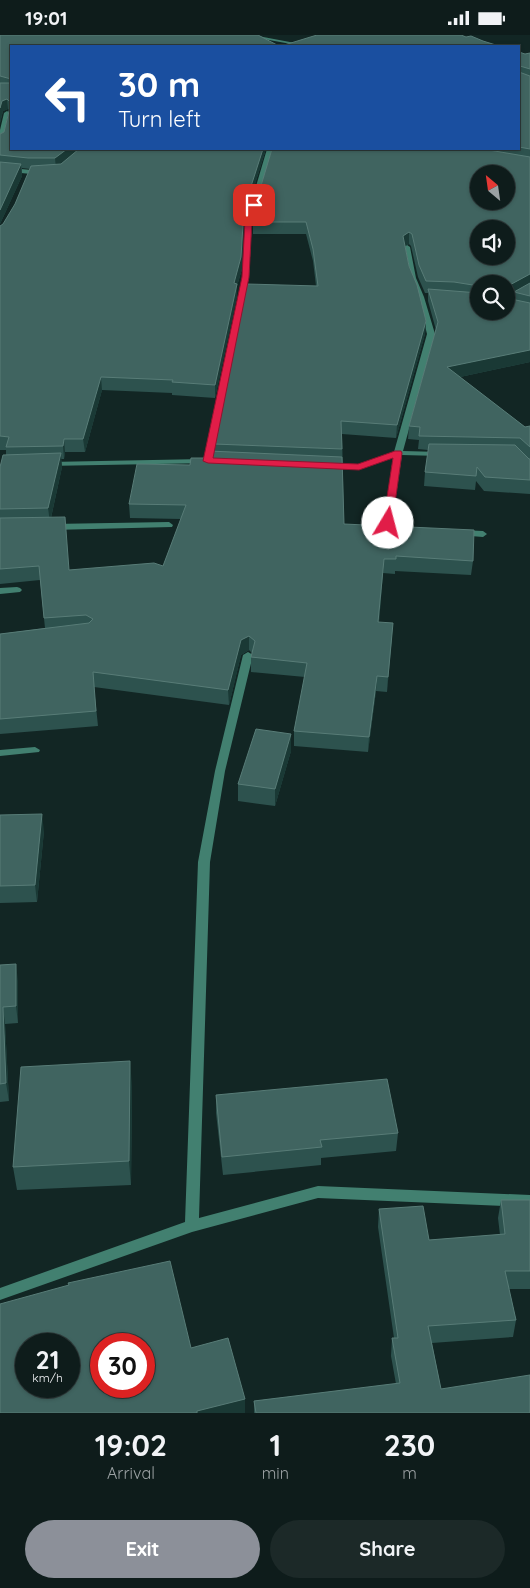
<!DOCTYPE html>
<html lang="en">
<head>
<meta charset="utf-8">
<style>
  :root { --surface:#0e1c1b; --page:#1c2928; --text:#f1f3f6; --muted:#9ba1a3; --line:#2e3a3a; --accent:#8c9099 }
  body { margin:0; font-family:Quicksand,sans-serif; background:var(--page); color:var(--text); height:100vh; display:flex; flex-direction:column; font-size:19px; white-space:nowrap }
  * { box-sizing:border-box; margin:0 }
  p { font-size:16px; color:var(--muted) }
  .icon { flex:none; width:28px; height:28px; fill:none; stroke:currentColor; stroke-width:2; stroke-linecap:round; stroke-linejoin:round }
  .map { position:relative; height:1378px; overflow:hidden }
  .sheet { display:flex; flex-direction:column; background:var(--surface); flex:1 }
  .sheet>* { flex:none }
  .guide { position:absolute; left:10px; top:10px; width:510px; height:105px; border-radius:0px; box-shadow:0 1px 4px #0004,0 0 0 1px var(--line); background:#1a4fa0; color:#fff; overflow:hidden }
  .needle { width:32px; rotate:331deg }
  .fabs { position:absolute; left:470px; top:130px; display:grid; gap:10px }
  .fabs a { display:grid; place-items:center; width:45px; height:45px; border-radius:50%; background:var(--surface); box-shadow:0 1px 4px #0004,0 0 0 1px var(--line); font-size:25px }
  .speed { position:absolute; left:15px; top:1298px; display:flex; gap:10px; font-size:25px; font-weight:700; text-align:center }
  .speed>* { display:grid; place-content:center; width:65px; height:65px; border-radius:50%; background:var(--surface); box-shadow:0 1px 4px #0004,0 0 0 1px var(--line); line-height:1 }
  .speed small { font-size:12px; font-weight:400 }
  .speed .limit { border:8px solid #d22; background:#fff; color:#111 }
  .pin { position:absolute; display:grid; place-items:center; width:42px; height:42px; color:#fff; margin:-21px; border-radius:10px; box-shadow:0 2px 8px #0006 }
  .me { position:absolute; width:55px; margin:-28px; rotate:8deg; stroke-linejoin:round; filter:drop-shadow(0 0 4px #0008) }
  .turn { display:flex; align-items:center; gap:18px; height:105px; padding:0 25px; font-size:22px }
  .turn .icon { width:65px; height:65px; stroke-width:2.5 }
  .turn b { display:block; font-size:35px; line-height:42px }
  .eta { display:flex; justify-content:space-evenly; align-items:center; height:85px; text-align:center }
  .eta b { font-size:30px; font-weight:700; line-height:35px }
  .button { display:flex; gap:10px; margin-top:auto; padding:10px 25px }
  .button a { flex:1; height:58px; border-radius:30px; background:var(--accent); color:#fff; font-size:20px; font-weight:700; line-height:58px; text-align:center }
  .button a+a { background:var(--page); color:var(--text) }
  .status { display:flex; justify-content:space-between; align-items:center; height:35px; padding:0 25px; background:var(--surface); direction:ltr }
  .status svg { height:14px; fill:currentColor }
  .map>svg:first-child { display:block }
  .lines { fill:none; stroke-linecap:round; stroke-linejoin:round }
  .street { fill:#428070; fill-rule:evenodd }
  .wall { fill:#2d524e; fill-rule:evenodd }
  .shaded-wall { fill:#1a3935 }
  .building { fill:#406460; stroke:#587c77; fill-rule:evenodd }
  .route { fill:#e11d48; stroke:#92132f }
</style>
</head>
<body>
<div class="status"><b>19:01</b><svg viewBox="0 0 49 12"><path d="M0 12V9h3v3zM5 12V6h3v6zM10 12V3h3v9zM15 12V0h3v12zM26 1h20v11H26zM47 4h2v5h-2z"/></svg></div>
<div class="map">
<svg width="530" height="1378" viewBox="0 0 530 1378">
  <rect width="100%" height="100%" fill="#122624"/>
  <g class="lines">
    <!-- street -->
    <path class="street" d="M 242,0 L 253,0 L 311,11 L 302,11 Z
      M 7,76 L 10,78 L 3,107 L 0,109 L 0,95 L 4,78 Z
      M 267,114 L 273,114 L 252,185 L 249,242 L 211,428 L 46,431 L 46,427 L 49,427 L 204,424 L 243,242 L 246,185 Z
      M 0,132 L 42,136 L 45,138 L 42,140 L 0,136 Z
      M 407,210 L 410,212 L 416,243 L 424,262 L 435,299 L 403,416 L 440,417 L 444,419 L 440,421 L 402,420 L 392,488 L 393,490 L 405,493 L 406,495 L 402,498 L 387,494 L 384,488 L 393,422 L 359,434 L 329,433 L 325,431 L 329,429 L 358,430 L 394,417 L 427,299 L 418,262 L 410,243 L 404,212 Z
      M 169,487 L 173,490 L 172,492 L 52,495 L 48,492 L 52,489 Z
      M 461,495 L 483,496 L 487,499 L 483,502 L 458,500 L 457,498 L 458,496 Z
      M 17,552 L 20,553 L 22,555 L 20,557 L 0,559 L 0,553 Z
      M 248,617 L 253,620 L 225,736 L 210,827 L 199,1183 L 318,1151 L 530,1160 L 530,1172 L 318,1163 L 192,1197 L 0,1265 L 0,1253 L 185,1187 L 198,827 L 215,736 L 243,620 Z
      M 35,712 L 40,715 L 39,717 L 0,721 L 0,715 Z"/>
  </g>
  <!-- wall -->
  <path class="wall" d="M 0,0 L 11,11 L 11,114 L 266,114 L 244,184 L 242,234 L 237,251 L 237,261 L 215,363 L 172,360 L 172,358 L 102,355 L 85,417 L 65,417 L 64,424 L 61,424 L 62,432 L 51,483 L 69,535 L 163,531 L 181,484 L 130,483 L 129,469 L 190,430 L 207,423 L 214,417 L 214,409 L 316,251 L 313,226 L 306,199 L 253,199 L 253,187 L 272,114 L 519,114 L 519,17 L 525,19 L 530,18 L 530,327 L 460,342 L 525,392 L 530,391 L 530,459 L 484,456 L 476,446 L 475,455 L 424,451 L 425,437 L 428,415 L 418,414 L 419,405 L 408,404 L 409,391 L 436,295 L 428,266 L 428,258 L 425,258 L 418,242 L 411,211 L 409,209 L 405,211 L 409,231 L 426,286 L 425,299 L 396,403 L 342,399 L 344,489 L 473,526 L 471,540 L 395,536 L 395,539 L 383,538 L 379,587 L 392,602 L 387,657 L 376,656 L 368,717 L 294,711 L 294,696 L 305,642 L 251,637 L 251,622 L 252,618 L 249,615 L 241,620 L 229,670 L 94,652 L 98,691 L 0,699 L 0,599 L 45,593 L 40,545 L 0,549 L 0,432 L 6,420 L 6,415 L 0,415 L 0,191 L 3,189 L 15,169 L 30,134 L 22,133 L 22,141 L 0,189 L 0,99 L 4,97 L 9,75 L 8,74 L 3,76 L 0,88 ZM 479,249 L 506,276 L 479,276 ZM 514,259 L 513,265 L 507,263 Z
    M 291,716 L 275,771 L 238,766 L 238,749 Z
    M 0,780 L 44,796 L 37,867 L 0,868 Z
    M 0,930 L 18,946 L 18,988 L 5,989 L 9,1066 L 0,1067 Z
    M 132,1050 L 131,1150 L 17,1155 L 13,1132 Z
    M 216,1060 L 398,1098 L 396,1116 L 321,1123 L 321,1130 L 223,1140 L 216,1078 Z
    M 501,1165 L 530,1165 L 530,1254 L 509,1254 L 516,1285 L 513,1302 L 432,1308 L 441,1354 L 530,1378 L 254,1378 L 254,1366 L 396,1349 L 391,1321 L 392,1303 L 394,1303 L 378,1192 L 379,1174 L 429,1205 L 500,1200 L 498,1183 Z"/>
  <!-- shaded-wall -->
  <path class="shaded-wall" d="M 7,64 L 8,74 L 3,76 L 0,88 L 0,73 L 2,66 Z
    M 67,114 L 80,114 L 56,134 L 55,123 Z
    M 263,114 L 266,114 L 244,184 L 242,234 L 237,251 L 237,261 L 215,363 L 215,350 L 234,248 L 244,173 Z
    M 21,129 L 22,141 L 0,189 L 0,175 Z
    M 409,197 L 409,209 L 402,212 L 403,201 Z
    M 530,239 L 530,250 L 514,257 L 514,259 L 506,264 L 506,252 Z
    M 426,286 L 425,299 L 396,403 L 397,390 Z
    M 530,315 L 530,327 L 446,345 L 447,332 Z
    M 101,342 L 102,355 L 85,417 L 83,404 Z
    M 64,404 L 65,417 L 64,424 L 63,411 Z
    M 61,418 L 62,432 L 50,487 L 48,473 Z
    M 384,524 L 383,538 L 378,601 L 378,587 Z
    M 393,588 L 392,602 L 387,657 L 388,642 Z
    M 249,601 L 249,615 L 241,620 L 229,670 L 228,655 L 241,605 Z
    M 377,641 L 376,656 L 368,717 L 369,702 Z
    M 291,699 L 291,716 L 275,771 L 275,754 Z
    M 42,779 L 44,796 L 37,867 L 35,850 Z
    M 16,929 L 18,946 L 18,988 L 16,971 Z
    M 3,972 L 5,989 L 9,1066 L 6,1048 Z
    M 130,1026 L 132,1050 L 131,1150 L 129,1126 Z
    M 245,1364 L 245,1378 L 197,1378 L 197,1376 Z"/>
  <!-- building -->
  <path class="building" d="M 0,0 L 258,0 L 279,11 L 11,11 L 11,44 L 0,41 Z
    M 317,0 L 461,0 L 466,2 L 471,1 L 483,6 L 499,11 L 281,11 Z
    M 519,17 L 525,19 L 530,18 L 530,34 L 520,31 L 519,32 Z
    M 519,37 L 530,41 L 530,114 L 519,112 Z
    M 11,45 L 11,114 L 67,114 L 55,123 L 28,123 L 0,120 L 0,99 L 4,97 L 11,68 L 7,64 L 2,66 L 0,73 L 0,48 L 10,48 Z
    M 79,114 L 263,114 L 244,173 L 241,222 L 234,248 L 237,249 L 215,350 L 172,347 L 173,345 L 101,342 L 83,404 L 64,404 L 63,411 L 6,412 L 9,402 L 0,401 L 0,191 L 3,189 L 15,169 L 31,131 L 61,129 Z
    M 272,114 L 483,114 L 530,122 L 530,239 L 506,252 L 506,249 L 479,249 L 479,251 L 454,247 L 426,246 L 419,230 L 412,199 L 409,197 L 403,201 L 409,231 L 417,250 L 426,286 L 397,390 L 341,386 L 342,414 L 214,409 L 247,249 L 318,251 L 313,214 L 306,187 L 253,187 L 254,174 ZM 479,139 L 506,139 L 506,166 L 479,166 ZM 479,194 L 506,194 L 506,221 L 479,221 Z
    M 0,127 L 21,129 L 0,175 Z
    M 530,248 L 530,261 L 514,257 Z
    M 428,254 L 479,258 L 479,276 L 506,276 L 506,263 L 530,268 L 530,315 L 447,332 L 525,392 L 530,391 L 530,412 L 520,403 L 419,401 L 420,392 L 409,391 L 438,287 Z
    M 429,409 L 515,410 L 529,424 L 530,424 L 530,445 L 485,442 L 477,432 L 476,441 L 425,437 Z
    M 209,416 L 342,422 L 344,489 L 474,495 L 473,526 L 396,521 L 396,524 L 384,524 L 378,587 L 393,588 L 388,642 L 377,641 L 369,702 L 294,696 L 307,628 L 251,622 L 255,606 L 249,601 L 241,605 L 228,655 L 93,637 L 96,676 L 0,684 L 0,599 L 89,588 L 93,584 L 86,580 L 44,583 L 39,531 L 0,534 L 0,483 L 65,482 L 69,535 L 154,528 L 163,531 L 186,470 L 129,469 L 137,429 L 190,430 L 191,423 L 207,423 Z
    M 61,418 L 48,473 L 0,474 L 0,432 L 3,420 Z
    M 256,694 L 291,699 L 275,754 L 238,749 Z
    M 42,779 L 35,850 L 0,851 L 0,780 Z
    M 16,929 L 16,971 L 3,972 L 6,1048 L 0,1049 L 0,930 Z
    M 130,1026 L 129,1126 L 13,1132 L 21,1032 Z
    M 387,1044 L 398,1098 L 320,1105 L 322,1112 L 222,1122 L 216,1060 Z
    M 501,1165 L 530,1165 L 530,1236 L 505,1236 L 516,1285 L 428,1291 L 441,1354 L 530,1340 L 530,1378 L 256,1378 L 254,1366 L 400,1348 L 392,1303 L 398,1303 L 379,1174 L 423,1171 L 429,1205 L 505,1199 Z
    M 170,1226 L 191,1313 L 228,1303 L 245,1364 L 197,1376 L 197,1378 L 0,1378 L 0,1269 L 69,1250 L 68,1248 ZM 26,1309 L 69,1309 L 69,1351 L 26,1351 ZM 101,1309 L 144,1309 L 144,1351 L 101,1351 Z"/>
  <!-- route -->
  <path class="route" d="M 254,168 L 257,170 L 252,185 L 249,242 L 213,423 L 358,429 L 395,416 L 401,416 L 402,418 L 392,490 L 385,490 L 383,488 L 393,423 L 359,435 L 208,428 L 203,426 L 242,242 L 245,185 L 250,170 Z"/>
</svg>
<div class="fabs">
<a><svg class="needle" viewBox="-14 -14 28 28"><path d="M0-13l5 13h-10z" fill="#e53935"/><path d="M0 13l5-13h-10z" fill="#9ba1a3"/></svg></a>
<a><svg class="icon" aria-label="sound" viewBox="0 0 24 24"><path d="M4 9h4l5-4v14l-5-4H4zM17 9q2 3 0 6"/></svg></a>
<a><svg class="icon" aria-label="search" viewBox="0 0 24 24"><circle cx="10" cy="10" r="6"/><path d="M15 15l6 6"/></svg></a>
</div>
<div class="speed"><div>21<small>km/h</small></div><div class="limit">30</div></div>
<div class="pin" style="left:254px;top:170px;background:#d93025"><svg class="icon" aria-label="arrive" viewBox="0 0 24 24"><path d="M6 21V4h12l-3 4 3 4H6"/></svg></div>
<svg class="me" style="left:388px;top:488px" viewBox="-20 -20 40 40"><circle r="19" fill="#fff"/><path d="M0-13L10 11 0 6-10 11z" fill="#e11d48"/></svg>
<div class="guide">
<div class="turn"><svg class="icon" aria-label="left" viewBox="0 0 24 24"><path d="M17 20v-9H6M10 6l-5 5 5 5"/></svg><div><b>30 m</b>Turn left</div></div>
</div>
</div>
<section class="sheet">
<div class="eta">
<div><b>19:02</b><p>Arrival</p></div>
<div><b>1</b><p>min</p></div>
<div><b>230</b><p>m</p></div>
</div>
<div class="button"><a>Exit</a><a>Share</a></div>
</section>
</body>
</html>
